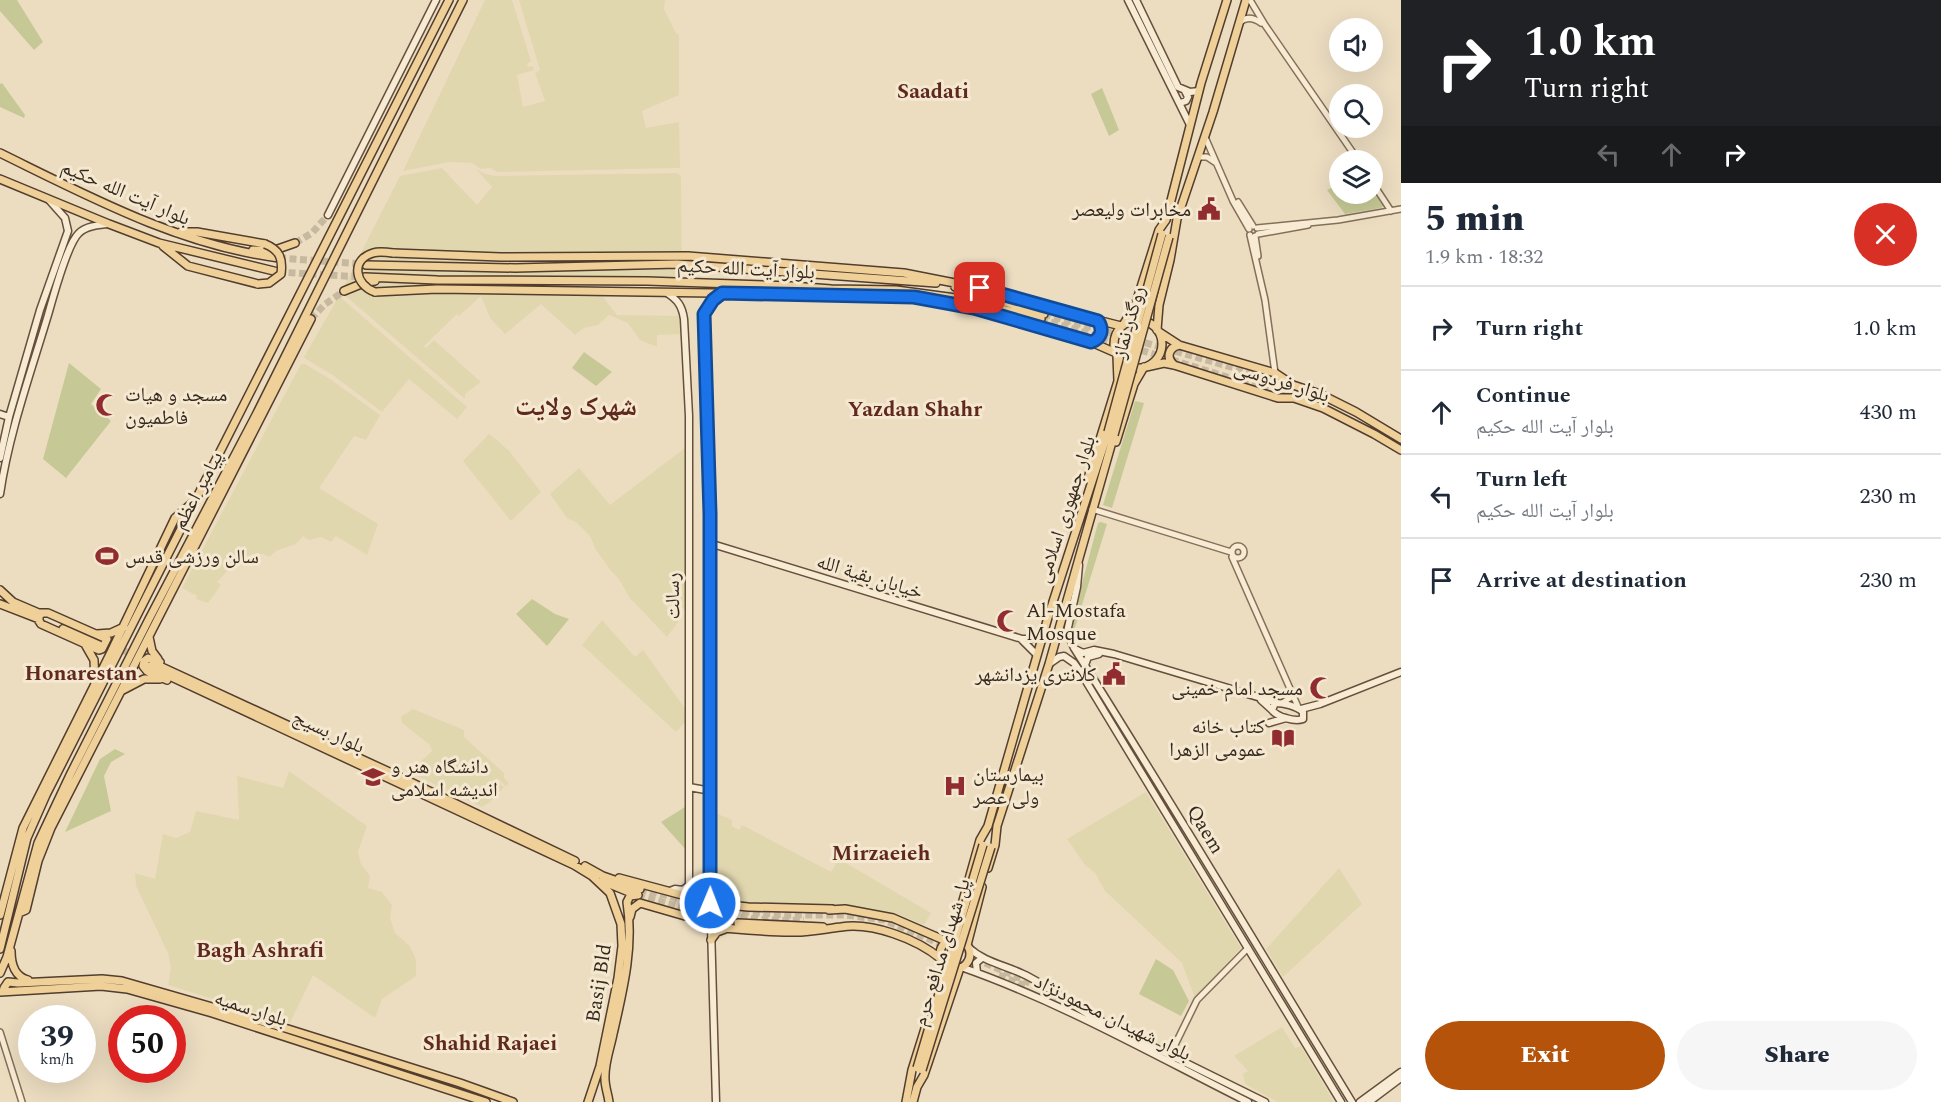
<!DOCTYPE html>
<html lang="en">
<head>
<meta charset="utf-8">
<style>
  :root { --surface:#fff; --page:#f6f6f7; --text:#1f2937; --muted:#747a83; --line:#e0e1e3; --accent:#b45309 }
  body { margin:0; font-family:Spectral,"Noto Naskh Arabic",serif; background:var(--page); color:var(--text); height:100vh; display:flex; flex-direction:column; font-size:22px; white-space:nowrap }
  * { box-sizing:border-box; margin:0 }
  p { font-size:20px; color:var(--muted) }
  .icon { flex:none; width:33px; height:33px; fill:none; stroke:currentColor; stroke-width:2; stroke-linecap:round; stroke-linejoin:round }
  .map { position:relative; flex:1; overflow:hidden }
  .sheet { display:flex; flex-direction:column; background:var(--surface); width:540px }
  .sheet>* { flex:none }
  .guide { background:#202124; color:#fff; overflow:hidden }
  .fabs { position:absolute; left:1329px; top:18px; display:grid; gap:12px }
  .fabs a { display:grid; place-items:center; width:54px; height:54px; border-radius:50%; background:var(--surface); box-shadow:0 6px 24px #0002; font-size:30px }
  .speed { position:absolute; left:18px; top:1005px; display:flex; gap:12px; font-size:30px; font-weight:700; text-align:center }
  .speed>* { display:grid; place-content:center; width:78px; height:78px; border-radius:50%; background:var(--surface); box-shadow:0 6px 24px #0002; line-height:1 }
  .speed small { font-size:15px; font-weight:400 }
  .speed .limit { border:9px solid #d22; background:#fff; color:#111 }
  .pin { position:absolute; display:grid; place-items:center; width:51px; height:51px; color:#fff; margin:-26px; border-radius:12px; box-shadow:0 3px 9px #0006 }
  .me { position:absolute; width:66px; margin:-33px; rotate:1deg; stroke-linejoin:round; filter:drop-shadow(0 0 4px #0008) }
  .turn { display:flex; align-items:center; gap:21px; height:126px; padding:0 24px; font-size:27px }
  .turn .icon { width:78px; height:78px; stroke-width:2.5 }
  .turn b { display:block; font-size:42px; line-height:51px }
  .lanes { display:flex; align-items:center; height:57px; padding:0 24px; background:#0003; justify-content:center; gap:30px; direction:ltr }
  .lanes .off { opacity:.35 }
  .round { display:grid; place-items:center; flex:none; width:63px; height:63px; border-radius:32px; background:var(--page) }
  .head { display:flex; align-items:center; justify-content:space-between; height:102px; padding:0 24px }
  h1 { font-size:36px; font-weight:800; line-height:45px }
  .cta { display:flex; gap:12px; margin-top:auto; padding:12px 24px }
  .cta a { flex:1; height:69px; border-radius:36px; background:var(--accent); color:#fff; font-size:24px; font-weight:800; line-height:69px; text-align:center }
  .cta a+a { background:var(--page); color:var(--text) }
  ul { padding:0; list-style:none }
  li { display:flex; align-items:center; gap:18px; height:84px; padding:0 24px; border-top:2px solid var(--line) }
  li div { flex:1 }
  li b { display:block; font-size:22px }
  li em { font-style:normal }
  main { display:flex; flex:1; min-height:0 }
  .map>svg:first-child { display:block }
  .farmland { fill:#e1d7af }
  .green { fill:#c6c995 }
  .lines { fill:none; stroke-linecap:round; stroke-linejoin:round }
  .primary-tunnel { stroke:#c7b9a0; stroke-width:7; stroke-dasharray:7 3.5; stroke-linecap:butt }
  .tertiary-casing { stroke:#856f59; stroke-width:8 }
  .secondary-casing { stroke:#66503d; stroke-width:9 }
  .primary-casing { stroke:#523d2e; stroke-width:10 }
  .tertiary { stroke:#f7ebd4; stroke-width:5 }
  .secondary { stroke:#f7ebd4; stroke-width:6 }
  .primary { stroke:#efd099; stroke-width:7 }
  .primary-bridge-casing { stroke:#523d2e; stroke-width:10; stroke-linecap:butt }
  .primary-bridge { stroke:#efd099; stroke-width:7 }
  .route-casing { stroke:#114b97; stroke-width:15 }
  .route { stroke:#1a73e8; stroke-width:10 }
  .labels { text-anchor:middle; stroke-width:6; stroke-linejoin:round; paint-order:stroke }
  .street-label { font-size:20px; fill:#35281d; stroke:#f4e8d0 }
  .poi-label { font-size:20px; fill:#35281d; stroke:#f4e8d0; text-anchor:start }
  .neighbourhood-label { font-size:21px; font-weight:bold; fill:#60291e; stroke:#f4e8d0 }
  .district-label { font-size:26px; font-weight:bold; fill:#60291e; stroke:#f4e8d0 }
</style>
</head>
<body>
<main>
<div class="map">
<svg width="1401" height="1102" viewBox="0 0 1401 1102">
  <rect width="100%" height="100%" fill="#ecddc1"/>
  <!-- farmland -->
  <path class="farmland" d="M 485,0 L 512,0 L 531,61 L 527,64 L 528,67 L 533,66 L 534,70 L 517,75 L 523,107 L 545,101 L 535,73 L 540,70 L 519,0 L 665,0 L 664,9 L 676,33 L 679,35 L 679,95 L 642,111 L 646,128 L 679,122 L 680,168 L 497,172 L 490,168 L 481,169 L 472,163 L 449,162 L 403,171 Z
    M 442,168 L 477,205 L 492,187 L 476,169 L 485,174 L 496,176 L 677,173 L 680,175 L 681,178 L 682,285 L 593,284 L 617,315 L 683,316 L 683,334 L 657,335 L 657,347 L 640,340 L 628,323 L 609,315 L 598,325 L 584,328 L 575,335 L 541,304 L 505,334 L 490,318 L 481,296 L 459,316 L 457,314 L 424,346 L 426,348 L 434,340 L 481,382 L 465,394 L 465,399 L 341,292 L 400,176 Z
    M 339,296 L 467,407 L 457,419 L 409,379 L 382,412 L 334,376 L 306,359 L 304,357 Z
    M 301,364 L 305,364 L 330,379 L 380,415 L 366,440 L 354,436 L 319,488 L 378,524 L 367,555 L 336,536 L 331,542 L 321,537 L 309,540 L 303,536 L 296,544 L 276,551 L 269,557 L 263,554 L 253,554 L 239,559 L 217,582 L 221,585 L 208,603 L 196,599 L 197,596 L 182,588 Z
    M 489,434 L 497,440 L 509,451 L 541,492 L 511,521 L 463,461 Z
    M 685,448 L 687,609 L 686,611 L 671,595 L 664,604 L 679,621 L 667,637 L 629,597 L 619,579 L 611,571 L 596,550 L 590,536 L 576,522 L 567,518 L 550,494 L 579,468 L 610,505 Z
    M 602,620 L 635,657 L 643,650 L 689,714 L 689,718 L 676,732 L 582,645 Z
    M 413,709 L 464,730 L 464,737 L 504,773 L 504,778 L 509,783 L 506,786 L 497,778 L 496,780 L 504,787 L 490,802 L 482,807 L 409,772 L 432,751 L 430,745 L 402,723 L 401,717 Z
    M 289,771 L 367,826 L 358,852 L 361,864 L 370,876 L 368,888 L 382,892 L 392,905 L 390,918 L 395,933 L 410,946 L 416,960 L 416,976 L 382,999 L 375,1018 L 313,975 L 290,1023 L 168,985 L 171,967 L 168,953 L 136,886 L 135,873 L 155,879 L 163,834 L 176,838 L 190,832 L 196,811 L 239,820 L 237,776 L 283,788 Z
    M 1146,792 L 1241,948 L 1195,998 L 1182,963 L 1105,891 L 1095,873 L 1085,865 L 1067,839 Z
    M 713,812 L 732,820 L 732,826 L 739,830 L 742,825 L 831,872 L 839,859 L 931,913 L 924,925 L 900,915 L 869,908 L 830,904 L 746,904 L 727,900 L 719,892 Z
    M 1339,868 L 1362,904 L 1283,977 L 1266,949 Z
    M 1282,1027 L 1295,1048 L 1301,1046 L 1334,1102 L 1278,1102 L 1245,1084 L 1243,1074 L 1248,1071 L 1234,1056 Z"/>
  <!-- green -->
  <path class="green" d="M 0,0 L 17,0 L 43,42 L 34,50 L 0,11 Z
    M 2,83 L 25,115 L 24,118 L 0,107 L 0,84 Z
    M 1102,88 L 1119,130 L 1109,136 L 1091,94 Z
    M 1339,184 L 1340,194 L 1372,194 L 1373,191 L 1383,206 L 1381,208 L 1345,214 L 1327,190 Z
    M 584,352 L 612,372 L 596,386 L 572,368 Z
    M 69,363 L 101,389 L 91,404 L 111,421 L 66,478 L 43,459 Z
    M 1135,401 L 1144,403 L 1112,508 L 1103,505 Z
    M 1101,522 L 1107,524 L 1073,634 L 1070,629 L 1098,523 Z
    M 532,599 L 555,614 L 569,619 L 547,646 L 516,614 Z
    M 115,749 L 125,754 L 111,762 L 104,776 L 111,811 L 65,832 L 100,759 Z
    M 685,807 L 687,851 L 661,822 Z
    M 1156,959 L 1173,970 L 1189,1001 L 1181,1016 L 1139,994 Z"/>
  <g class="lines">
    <!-- primary-tunnel -->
    <path class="primary-tunnel" d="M 295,243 L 312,233 L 328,215
      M 279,258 L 364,264
      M 278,272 L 362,277
      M 1044,314 L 1291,384
      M 311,319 L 324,305 L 344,291
      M 1041,319 L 1291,397
      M 101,641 L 150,662
      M 640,889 L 725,910 L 788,915 L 846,915 L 884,920 L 1020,978 L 1063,1000
      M 638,895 C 693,912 747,922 804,920
      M 999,975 L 1027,987"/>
    <!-- tertiary casing -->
    <g class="tertiary-casing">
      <path id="tertiary" d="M 1250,0 L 1265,25 L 1358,160
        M 1240,22 C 1247,16 1254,18 1261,23
        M 1205,137 L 1233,201 L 1249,229
        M 1198,157 L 1207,157 L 1216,163
        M 1372,182 L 1391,211
        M 1238,202 L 1253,226
        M 1257,228 L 1338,220 L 1401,209
        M 1258,234 L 1308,225
        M 1250,235 L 1265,300 L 1275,373
        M 1255,236 L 1258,256
        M 1092,509 L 1231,552
        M1232 552a6 6 0 1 1 12 0a6 6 0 1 1-12 0Z
        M 1232,557 L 1299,709
        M 1282,703 L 1290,698 L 1292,691
        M 0,1032 L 22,1102
        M 1170,1055 L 1197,1000 L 1248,948"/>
    </g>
    <!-- secondary casing -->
    <g class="secondary-casing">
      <path id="secondary" d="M 1128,0 L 1190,125
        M 1136,0 L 1178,87 L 1190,92 L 1199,91
        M 1180,103 L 1186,101 L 1188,97 L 1185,91
        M 328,215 L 436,0
        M 667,293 C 678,300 682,306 684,319 L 689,416 L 689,885 L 683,890 L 675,889 L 670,891
        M 0,414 L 9,417
        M 0,458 L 9,417 L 40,310 L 68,231 L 65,218 L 49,200
        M 0,494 C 9,433 30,375 48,315 C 53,298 67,244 79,233 C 86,226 99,225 109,224
        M 709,543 L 1022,639 L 1031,639 L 1043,634
        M 1079,565 L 1077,587 L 1067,632 L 1074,648 C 1169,798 1260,951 1352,1102
        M 1022,640 L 1037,655
        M 1075,649 L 1083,653 L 1094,650 L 1114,654 L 1278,703
        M 1049,664 L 1059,657 L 1064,656 L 1074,663 L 1081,673 L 1341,1102
        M 1085,665 L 1088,657 L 1099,654
        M 1261,700 L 1272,710
        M 1275,703 C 1284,703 1296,706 1303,712 L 1303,719 C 1295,722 1277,717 1272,710 Z
        M 1301,709 L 1320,704 L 1401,672
        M 1269,723 L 1286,718
        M 689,787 L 711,791
        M 710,903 L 710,514 L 706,449 L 704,314 L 713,300 L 722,293
        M 711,927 L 716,1102
        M 968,947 C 984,962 1004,965 1023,974 C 1047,985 1067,1002 1091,1016 L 1265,1102
        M 961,967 C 1061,1002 1154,1055 1248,1102
        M 977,972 L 976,963 L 982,958
        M 1360,1102 L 1401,1072
        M 1369,1102 L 1401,1078"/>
    </g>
    <!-- primary casing -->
    <g class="primary-casing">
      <path id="primary" d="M 0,153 C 90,197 179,245 279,258
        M 0,179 L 109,224 L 159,243 L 278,272
        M 181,232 L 197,232 L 265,244
        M 163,246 L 188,266 L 258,284
        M 253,250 L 272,251 L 295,243
        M 393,253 L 501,257 L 688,256 L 904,273 L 980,288 L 1038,305 L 1121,326
        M 366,265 L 515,268 L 677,264 L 936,283
        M 365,277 L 437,280 L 647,281 L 792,286 L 831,289 L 896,290 L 963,299 L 973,308 L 1091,342 L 1116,353
        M 955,287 L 1044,314
        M 344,291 L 366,282 L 375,281
        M 375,292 L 437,289 L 773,294 L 791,287
        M 776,294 L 914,297 L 971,307
        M 966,300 L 1041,319
        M1114 344a24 24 0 1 1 48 0a24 24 0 1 1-48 0Z
        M 1123,325 L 1135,306 L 1159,230 L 1166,220 L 1201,83 L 1227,0
        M 1157,330 L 1159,305 L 1170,260 L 1177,219 L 1213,112 L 1246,0
        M 1159,332 L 1179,345 L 1275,373 L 1293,385 L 1320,394 L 1356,412 L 1401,439
        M 1091,342 C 1101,339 1104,330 1098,321
        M 1174,365 C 1166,358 1168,348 1179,345
        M 1146,367 L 1164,363 L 1174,365 L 1278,398 L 1294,398 L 1323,408 L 1374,434 L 1401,450
        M 1116,442 L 1134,384 L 1144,367
        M 1088,478 L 1118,381 L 1117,356
        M 0,590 L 13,602 L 41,614
        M 0,604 L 39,619
        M 37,618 L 41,624 L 99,650 L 102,649 L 107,639 L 48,613 L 39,613
        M 63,629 L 99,645
        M 97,634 L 111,633 L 124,627
        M 149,637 L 152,651 L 158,659
        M 86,646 L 94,660 L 95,681
        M 160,662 L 148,658 L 144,661 L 143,666 L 147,671 L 167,680
        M 153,663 L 398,776 L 575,861
        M 148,666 L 574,865 L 592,876 L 610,893 L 621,924 L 622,946 L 618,978 L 600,1066 L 588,1102
        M 123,690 L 144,679 L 160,679
        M 585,866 L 603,876 L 640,889
        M 988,868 L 995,845 L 997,826 L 1049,664 L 1114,435
        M 619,878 L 686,896 L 692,901 L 691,911 L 685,916 L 640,903 L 632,909 L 630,917
        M 602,881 L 636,895
        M 710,887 L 725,904
        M 962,904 L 980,840 L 988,826 L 1049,614 L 1108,432
        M 832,909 L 748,907 L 710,903 L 711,927 C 737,929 764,932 790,932 C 808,933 824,929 841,927 C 872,922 917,939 941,959
        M 829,910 L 845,909 L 893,918 L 946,941
        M 19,913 L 26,910 L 38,861 L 51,828 L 311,319
        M 0,915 L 23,828 L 111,652 L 175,518 L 191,504
        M 738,923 L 823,927
        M940 954a15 15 0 1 1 30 0a15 15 0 1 1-30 0Z
        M 711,940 L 717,932 L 725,929
        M 949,940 L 956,926
        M 967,945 L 982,887
        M 0,949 L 27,838 L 46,795 L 449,0
        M 11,951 C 11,964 15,977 28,980
        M 0,973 L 7,957 L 38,843 L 71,773 L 148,621 L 256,415 L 463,0
        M 7,991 L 4,988 L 8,982 L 18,983 L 102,979 L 122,981 L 288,1029 L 460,1083 L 513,1102
        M 0,992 L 101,986 L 127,989 L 212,1013 L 486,1102
        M 609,1102 C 608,1094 605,1087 605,1079 C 604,1064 610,1049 613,1034 C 623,990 634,947 627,902 L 630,896 L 638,895
        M 906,1102 L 912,1070 L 933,1003
        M 913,1102 L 917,1087 L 924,1075 L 960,968"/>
    </g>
    <!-- tertiary -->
    <use href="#tertiary" class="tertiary"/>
    <!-- secondary -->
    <use href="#secondary" class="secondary"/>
    <!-- primary -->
    <use href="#primary" class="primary"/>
    <!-- primary-bridge casing -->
    <g class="primary-bridge-casing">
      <path id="primary-bridge" d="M 258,284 L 269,283 L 281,274 C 283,259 280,250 265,244
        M 375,292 C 355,285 350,260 373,253 C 379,251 386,252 393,253
        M 1108,432 L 1162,234
        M 1114,435 L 1169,237
        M 917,1068 L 983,845
        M 922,1070 L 991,847"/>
    </g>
    <!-- primary-bridge -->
    <use href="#primary-bridge" class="primary-bridge"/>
  </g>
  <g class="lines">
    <!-- route casing -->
    <g class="route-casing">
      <path id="route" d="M 710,903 L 710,514 L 704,314 L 713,300 L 722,293 L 914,297 L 974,308 L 1091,342 C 1101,339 1104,330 1098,321 L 980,288"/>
    </g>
    <!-- route -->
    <use href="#route" class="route"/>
  </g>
  <!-- icons -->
  <defs>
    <g id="civic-bare" transform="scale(1.8)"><path d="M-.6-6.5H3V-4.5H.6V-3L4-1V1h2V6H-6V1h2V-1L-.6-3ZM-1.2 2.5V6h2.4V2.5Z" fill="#912c31" stroke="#f4e8d0" stroke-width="2.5" paint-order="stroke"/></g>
    <g id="mosque-bare" transform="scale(1.8)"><path d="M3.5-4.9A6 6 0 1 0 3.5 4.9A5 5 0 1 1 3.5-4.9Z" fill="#912c31" stroke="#f4e8d0" stroke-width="2.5" paint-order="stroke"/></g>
    <g id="stadium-bare" transform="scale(1.8)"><path d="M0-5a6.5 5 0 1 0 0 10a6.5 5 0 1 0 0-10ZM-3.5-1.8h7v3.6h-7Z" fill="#912c31" stroke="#f4e8d0" stroke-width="2.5" paint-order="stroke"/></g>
    <g id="library-bare" transform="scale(1.8)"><path d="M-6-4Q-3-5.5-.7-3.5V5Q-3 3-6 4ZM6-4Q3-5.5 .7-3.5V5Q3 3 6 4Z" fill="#912c31" stroke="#f4e8d0" stroke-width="2.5" paint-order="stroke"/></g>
    <g id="university-bare" transform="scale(1.8)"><path d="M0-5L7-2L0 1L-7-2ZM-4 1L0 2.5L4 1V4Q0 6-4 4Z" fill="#912c31" stroke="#f4e8d0" stroke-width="2.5" paint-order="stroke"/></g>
    <g id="hospital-bare" transform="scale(1.8)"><path d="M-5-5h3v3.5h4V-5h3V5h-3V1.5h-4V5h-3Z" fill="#912c31" stroke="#f4e8d0" stroke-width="2.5" paint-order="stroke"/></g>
  </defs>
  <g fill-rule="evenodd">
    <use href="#civic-bare" x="1209" y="209"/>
    <use href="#mosque-bare" x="107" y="405"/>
    <use href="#stadium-bare" x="107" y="556"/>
    <use href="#mosque-bare" x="1008" y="621"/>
    <use href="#civic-bare" x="1114" y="674"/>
    <use href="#mosque-bare" x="1321" y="688"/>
    <use href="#library-bare" x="1283" y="738"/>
    <use href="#university-bare" x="373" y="777"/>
    <use href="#hospital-bare" x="955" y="786"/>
  </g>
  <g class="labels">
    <!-- street labels -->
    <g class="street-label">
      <text transform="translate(126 192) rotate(23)" y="7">بلوار آیت الله حکیم</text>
      <text transform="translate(746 268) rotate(3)" y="7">بلوار آیت الله حکیم</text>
      <text transform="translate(1128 322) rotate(-74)" y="7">روگذر نماز</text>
      <text transform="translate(1282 381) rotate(17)" y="7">بلوار فردوسی</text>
      <text transform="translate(197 490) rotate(-62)" y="7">پیامبر اعظم</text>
      <text transform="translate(1065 509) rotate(-72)" y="7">بلوار جمهوری اسلامی</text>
      <text transform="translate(870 576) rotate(17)" y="7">خیابان بقیة الله</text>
      <text transform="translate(672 596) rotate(-91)" y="7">رسالت</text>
      <text transform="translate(329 731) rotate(25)" y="7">بلوار بسیج</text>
      <text transform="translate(1206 829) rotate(59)" y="7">Qaem</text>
      <text transform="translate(941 952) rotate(-73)" y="7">پل شهدای مدافع حرم</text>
      <text transform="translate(598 983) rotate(-81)" y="7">Basij Bld</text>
      <text transform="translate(251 1008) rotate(18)" y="7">بلوار سمیه</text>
      <text transform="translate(1113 1017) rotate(26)" y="7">بلوار شهیدان محمودنژاد</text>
    </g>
    <!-- poi labels -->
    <g class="poi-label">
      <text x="1191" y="216" text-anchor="end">مخابرات ولیعصر</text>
      <text x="125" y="401">مسجد و هیات<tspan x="125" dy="23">فاطمیون</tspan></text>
      <text x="125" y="563">سالن ورزشی قدس</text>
      <text x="1026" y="617">Al-Mostafa<tspan x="1026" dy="23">Mosque</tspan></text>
      <text x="1096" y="681" text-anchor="end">کلانتری یزدانشهر</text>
      <text x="1303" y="695" text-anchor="end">مسجد امام خمینی</text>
      <text x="1265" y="733" text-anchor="end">کتاب خانه<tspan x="1265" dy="23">عمومی الزهرا</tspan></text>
      <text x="391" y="773">دانشگاه هنر و<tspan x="391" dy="23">اندیشه اسلامی</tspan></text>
      <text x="973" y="781">بیمارستان<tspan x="973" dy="23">ولی عصر</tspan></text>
    </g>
    <!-- neighbourhood labels -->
    <g class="neighbourhood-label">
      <text x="933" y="98">Saadati</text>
      <text x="915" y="416">Yazdan Shahr</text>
      <text x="81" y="680">Honarestan</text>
      <text x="881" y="860">Mirzaeieh</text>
      <text x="260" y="957">Bagh Ashrafi</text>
      <text x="490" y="1050">Shahid Rajaei</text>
    </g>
    <!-- district labels -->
    <g class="district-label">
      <text x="576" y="415">شهرک ولایت</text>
    </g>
  </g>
</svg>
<div class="fabs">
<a><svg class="icon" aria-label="sound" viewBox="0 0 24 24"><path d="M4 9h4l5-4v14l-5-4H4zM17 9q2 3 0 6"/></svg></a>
<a><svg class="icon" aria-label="search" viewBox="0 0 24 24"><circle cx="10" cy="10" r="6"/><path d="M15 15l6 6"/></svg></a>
<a><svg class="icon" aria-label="layers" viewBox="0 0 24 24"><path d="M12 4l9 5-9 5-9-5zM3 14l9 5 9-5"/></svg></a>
</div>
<div class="speed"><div>39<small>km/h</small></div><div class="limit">50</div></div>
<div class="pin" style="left:980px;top:288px;background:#d93025"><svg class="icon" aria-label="arrive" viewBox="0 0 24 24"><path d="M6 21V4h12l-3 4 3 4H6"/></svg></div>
<svg class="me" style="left:710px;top:903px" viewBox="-20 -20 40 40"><circle r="17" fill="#1a73e8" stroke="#fff" stroke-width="3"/><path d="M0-11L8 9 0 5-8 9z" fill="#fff"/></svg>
</div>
<section class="sheet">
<div class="guide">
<div class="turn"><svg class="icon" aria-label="right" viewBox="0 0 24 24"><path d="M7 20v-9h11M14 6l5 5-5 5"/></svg><div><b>1.0 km</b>Turn right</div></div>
<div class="lanes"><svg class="icon off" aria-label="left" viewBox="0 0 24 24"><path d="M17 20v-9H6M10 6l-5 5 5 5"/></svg><svg class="icon off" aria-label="ahead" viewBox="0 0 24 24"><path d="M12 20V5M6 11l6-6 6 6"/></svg><svg class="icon" aria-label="right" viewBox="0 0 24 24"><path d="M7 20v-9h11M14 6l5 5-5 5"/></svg></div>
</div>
<div class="head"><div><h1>5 min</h1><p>1.9 km · 18:32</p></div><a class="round" style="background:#d93025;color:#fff"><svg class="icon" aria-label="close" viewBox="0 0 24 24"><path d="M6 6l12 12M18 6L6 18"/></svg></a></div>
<ul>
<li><svg class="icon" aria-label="right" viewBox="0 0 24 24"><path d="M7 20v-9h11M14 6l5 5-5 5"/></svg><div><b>Turn right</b></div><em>1.0 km</em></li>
<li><svg class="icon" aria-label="ahead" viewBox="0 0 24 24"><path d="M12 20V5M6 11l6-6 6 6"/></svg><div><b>Continue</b><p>بلوار آیت الله حکیم</p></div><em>430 m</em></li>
<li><svg class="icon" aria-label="left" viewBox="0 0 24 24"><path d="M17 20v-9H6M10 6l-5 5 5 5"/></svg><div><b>Turn left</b><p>بلوار آیت الله حکیم</p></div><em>230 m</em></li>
<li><svg class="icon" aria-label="arrive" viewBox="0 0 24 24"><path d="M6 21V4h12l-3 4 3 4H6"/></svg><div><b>Arrive at destination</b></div><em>230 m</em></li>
</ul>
<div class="cta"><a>Exit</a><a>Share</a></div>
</section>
</main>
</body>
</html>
